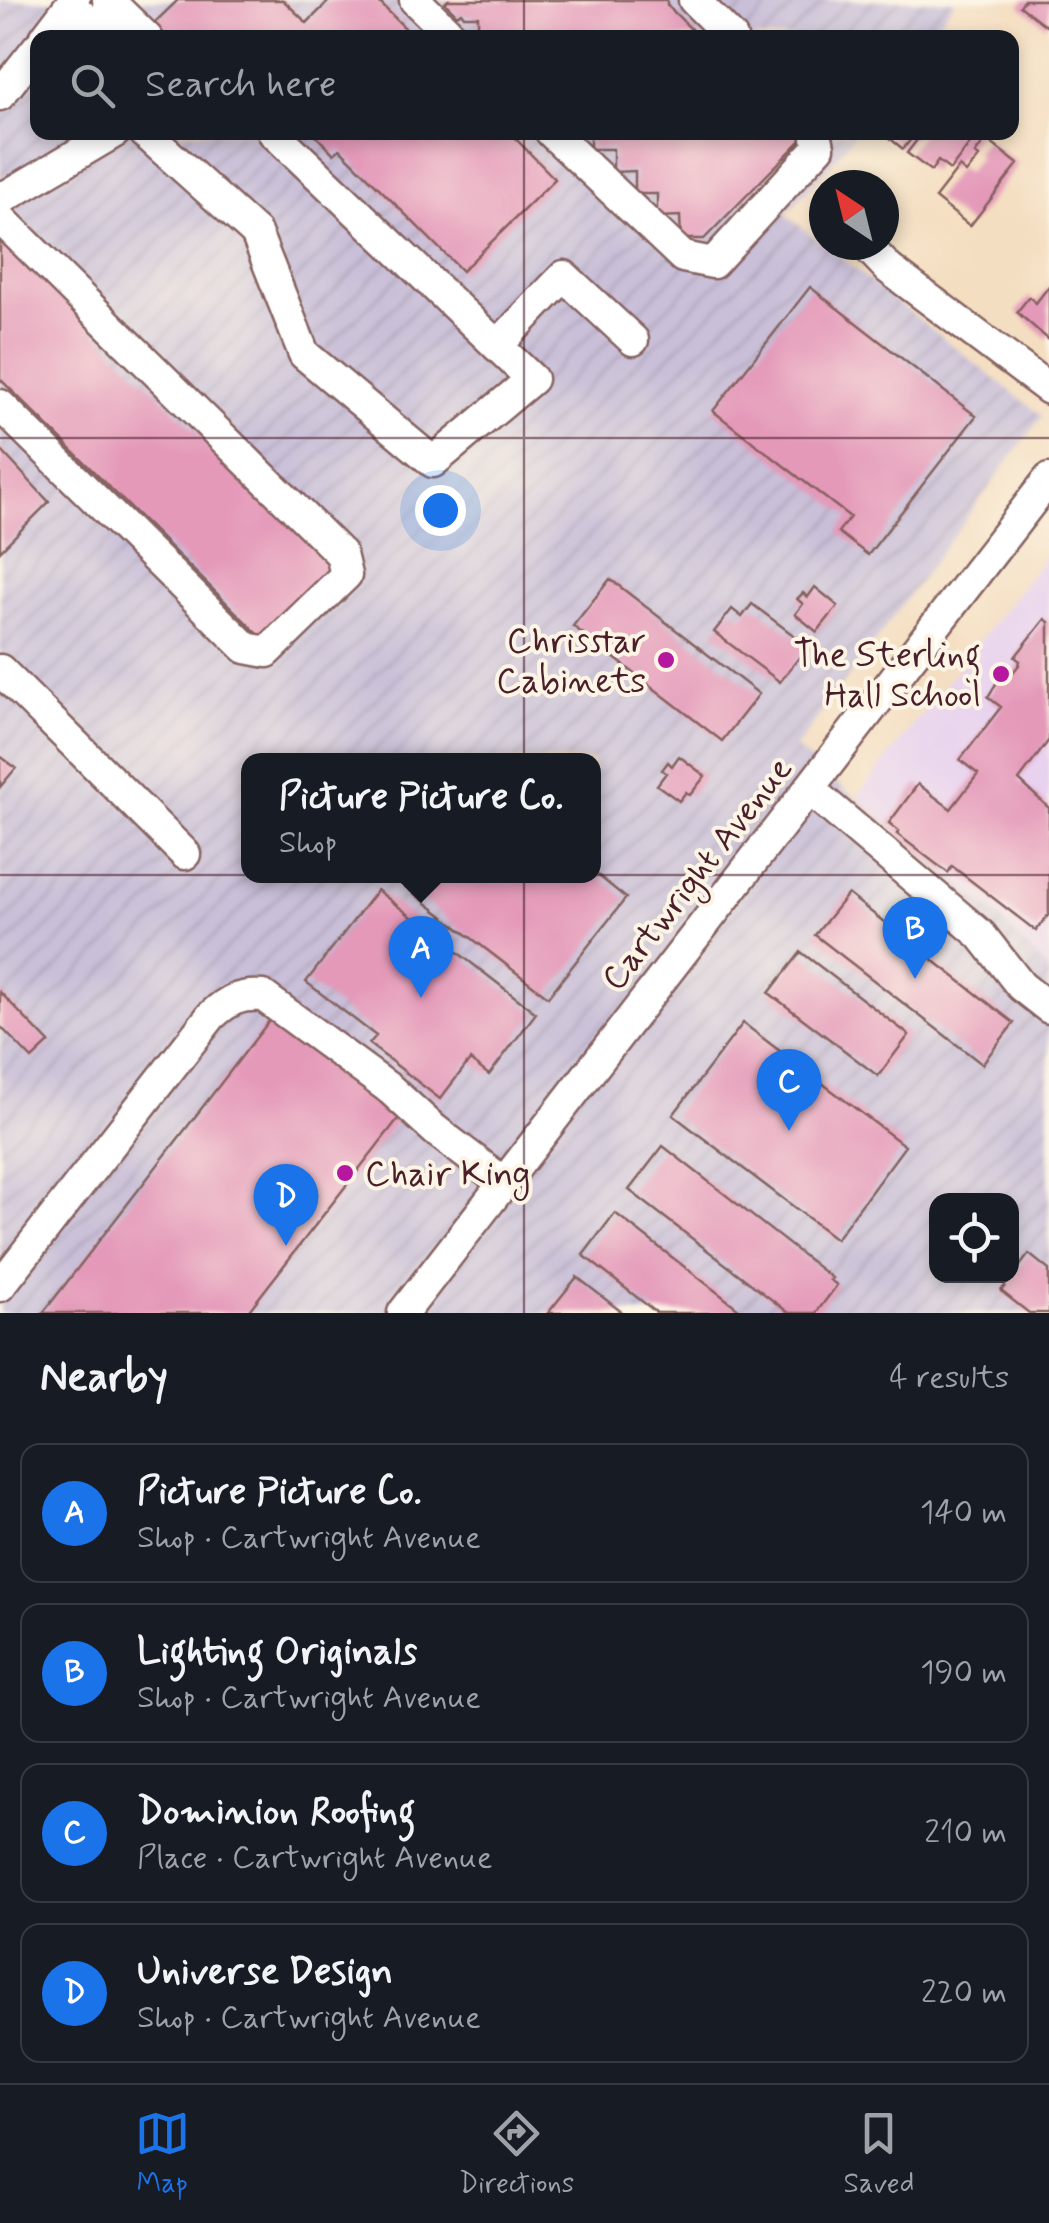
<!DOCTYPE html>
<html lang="en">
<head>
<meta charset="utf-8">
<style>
	body { margin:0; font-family:Mynerve,sans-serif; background:#242831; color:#f1f3f6 }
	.controls { position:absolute; right:30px; bottom:30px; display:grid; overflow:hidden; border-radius:20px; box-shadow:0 5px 15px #0003 }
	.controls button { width:90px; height:90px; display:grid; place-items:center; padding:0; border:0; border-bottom:2px solid #363941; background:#171b24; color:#f1f3f6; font:50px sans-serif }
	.compass { position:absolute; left:809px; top:170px; width:90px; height:90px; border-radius:50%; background:#171b24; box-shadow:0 5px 15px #0003; rotate:325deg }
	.you { position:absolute; left:440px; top:510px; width:35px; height:35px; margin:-25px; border:8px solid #fff; border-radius:50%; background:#1a73e8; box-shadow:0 0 0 15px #1a73e833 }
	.badge { display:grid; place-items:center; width:65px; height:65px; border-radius:50%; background:#1a73e8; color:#fff; font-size:32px; font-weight:700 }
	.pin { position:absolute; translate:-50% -82px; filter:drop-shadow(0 2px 5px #0008) }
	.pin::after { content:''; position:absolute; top:52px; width:35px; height:30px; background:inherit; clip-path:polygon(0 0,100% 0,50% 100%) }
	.popup { position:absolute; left:241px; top:753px; width:360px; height:130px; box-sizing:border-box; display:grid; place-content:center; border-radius:20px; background:#171b24; filter:drop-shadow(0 2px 8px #0005); font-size:32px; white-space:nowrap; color:#9ea1a6 }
	.popup b { font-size:38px; color:#f1f3f6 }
	.popup::after { content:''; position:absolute; left:50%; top:100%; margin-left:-20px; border:20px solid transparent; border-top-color:#171b24 }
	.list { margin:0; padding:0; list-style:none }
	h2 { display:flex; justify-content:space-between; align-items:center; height:130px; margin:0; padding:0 40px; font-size:42px }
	h2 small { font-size:32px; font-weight:400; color:#9ea1a6 }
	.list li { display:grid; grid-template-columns:65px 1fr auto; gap:30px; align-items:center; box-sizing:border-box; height:140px; margin:0 20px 20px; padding:0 20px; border:2px solid #363941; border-radius:20px }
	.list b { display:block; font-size:38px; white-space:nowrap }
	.list p { margin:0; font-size:32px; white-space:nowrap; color:#9ea1a6 }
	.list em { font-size:32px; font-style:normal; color:#9ea1a6 }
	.icon { flex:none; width:55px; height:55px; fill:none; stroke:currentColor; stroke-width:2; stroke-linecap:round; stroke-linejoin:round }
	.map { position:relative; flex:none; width:1049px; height:1313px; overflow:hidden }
	.search { position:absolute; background:#171b24; box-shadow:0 5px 15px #0003; left:30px; right:30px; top:30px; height:110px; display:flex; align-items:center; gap:25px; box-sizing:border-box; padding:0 35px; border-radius:20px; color:#9ea1a6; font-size:38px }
	.sheet { height:770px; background:#171b24 }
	nav { display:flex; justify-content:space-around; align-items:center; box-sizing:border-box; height:140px; border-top:2px solid #363941; background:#171b24; font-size:28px; color:#9ea1a6 }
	nav a { display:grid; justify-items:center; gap:5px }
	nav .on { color:#1a73e8 }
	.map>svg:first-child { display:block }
	.built { fill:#e8d2ef }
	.industrial { fill:url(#industrial-furrows); fill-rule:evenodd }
	.building { fill:#e499b9 }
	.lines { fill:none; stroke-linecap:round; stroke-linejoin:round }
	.minor-casing { stroke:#866260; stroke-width:35 }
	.minor { stroke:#fff; stroke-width:30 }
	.grid { fill:none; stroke:#4a1f2b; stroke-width:2.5; stroke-opacity:0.55 }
	.poi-dot { fill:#b5179e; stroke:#fcf5e5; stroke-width:4 }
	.labels { text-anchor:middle; stroke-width:8; stroke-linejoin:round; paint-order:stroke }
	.poi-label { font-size:35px; fill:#4a1f2b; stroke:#fcf5e5; text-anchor:end }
	.street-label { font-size:35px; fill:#4a1f2b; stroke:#fcf5e5 }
</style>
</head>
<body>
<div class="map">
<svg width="1049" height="1313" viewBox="0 0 1049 1313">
	<defs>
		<pattern id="industrial-furrows" width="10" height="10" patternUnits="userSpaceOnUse" patternTransform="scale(2.5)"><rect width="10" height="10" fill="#c9bfd8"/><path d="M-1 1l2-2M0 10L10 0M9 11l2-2" fill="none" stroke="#aea4ba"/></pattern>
	</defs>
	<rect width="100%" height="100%" fill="#fcf5e5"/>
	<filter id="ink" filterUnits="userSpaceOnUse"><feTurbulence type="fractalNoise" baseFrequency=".01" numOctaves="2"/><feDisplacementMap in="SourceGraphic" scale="20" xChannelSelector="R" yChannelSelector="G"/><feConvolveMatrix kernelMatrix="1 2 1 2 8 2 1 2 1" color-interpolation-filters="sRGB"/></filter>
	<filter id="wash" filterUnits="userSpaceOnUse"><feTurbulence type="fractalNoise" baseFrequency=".0048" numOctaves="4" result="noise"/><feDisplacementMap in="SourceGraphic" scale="40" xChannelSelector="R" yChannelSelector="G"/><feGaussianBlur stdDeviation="2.25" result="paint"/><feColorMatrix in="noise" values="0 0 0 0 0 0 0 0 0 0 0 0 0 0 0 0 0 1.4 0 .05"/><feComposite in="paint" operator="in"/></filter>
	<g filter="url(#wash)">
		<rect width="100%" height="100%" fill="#f4dec1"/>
		<path class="built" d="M 1049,552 L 1049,971 L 994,913 L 857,797 Z"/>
		<path class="industrial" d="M 0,0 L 956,0 L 927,38 L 38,38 L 38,132 L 855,133 L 827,169 L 785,214 L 1042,416 L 795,748 L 994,913 L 1049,971 L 1049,1313 L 0,1313 ZM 248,760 L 594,760 L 594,876 L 248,876 ZM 936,1200 L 1012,1200 L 1012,1276 L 936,1276 Z"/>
		<g id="blocks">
			<path class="building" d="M 178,0 L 283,0 L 307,23 L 330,0 L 377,0 L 415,38 L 168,38 L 154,23 Z
				M 448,0 L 667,0 L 667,5 L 700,38 L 478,38 L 478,16 L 464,16 L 461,12 L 457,15 L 445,3 Z
				M 1024,0 L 1049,0 L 1049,21 L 1046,26 L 1020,6 Z
				M 312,132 L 509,132 L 555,179 L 462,271 L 340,149 L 334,154 Z
				M 590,132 L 796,132 L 802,139 L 704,239 L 681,239 L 680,216 L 657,217 L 657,194 L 635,194 L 635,171 L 613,172 L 613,149 L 590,149 Z
				M 882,132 L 917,132 L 903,149 Z
				M 923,132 L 979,132 L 950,170 L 938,161 L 931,171 L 907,153 Z
				M 986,139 L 1018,164 L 970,226 L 935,198 L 959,167 L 966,173 L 979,157 L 975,154 Z
				M 0,238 L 333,566 L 262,638 L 0,379 Z
				M 1049,286 L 1049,340 L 1017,312 L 1029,297 L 1036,303 Z
				M 810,287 L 976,416 L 868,555 L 838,532 L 850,517 L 713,411 Z
				M 0,449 L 49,502 L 0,551 Z
				M 610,579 L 759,694 L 722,741 L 573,626 Z
				M 815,587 L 838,606 L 817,632 L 795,614 L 803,604 L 797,599 L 803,593 L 808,597 Z
				M 752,604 L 808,646 L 780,682 L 714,632 L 732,609 L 742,617 Z
				M 1045,619 L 1049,622 L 1049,740 L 1019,780 L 1049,808 L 1049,914 L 1036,931 L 952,866 L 948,873 L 897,834 L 899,831 L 889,823 L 918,784 L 951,809 L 978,774 L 960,760 L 1001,707 L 988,697 L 1003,672 L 1009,677 L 1019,665 L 1020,661 L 1015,657 Z
				M 0,756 L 16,768 L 0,787 Z
				M 679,756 L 705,776 L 690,795 L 686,792 L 679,801 L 657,785 L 666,773 L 662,770 L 668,762 L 672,766 Z
				M 594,872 L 626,898 L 548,997 L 391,876 L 594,876 Z
				M 377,890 L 536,1013 L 489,1075 L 470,1060 L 440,1099 L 369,1044 L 376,1036 L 306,982 Z
				M 848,894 L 1014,1023 L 982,1064 L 815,935 Z
				M 801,952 L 909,1035 L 878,1076 L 769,993 Z
				M 0,992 L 49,1043 L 32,1059 L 0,1026 Z
				M 273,1016 L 401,1115 L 247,1313 L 43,1313 Z
				M 743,1023 L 905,1146 L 836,1239 L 673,1115 Z
				M 663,1146 L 832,1278 L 830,1280 L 837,1285 L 816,1313 L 789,1313 L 629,1190 Z
				M 615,1213 L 744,1313 L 657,1313 L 583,1255 Z
				M 1029,1254 L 1049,1270 L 1049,1313 L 1029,1313 L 1001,1291 Z
				M 577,1277 L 623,1313 L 548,1313 Z"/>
		</g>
	</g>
	<g filter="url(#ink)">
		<use href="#blocks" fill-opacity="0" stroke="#866260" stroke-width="2.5"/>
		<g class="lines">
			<defs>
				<path id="minor" d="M 108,0 L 147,38
					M 415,0 L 454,38
					M 694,0 L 732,38
					M 70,5 L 108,38
					M 45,38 L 74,0
					M 0,95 L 38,47
					M 144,132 L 256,233 L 304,354 L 433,462 L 532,379 L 273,132
					M 551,132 L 683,257 L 713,263 L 819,147 L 816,132
					M 0,196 L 3,198 L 115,132
					M 0,218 L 341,554 L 346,575 L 267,652 L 246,648 L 0,405
					M 866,245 L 889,269 L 1049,389
					M 497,346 L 564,276 L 633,340
					M 0,670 L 185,854
					M 809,789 L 981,935 L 1021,986 L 1049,1008
					M 0,1286 L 211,1016 C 228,1000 240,994 263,996 L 390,1089 L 435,1130 L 503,1182
					M 403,1313 L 1049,479"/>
			</defs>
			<use href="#minor" class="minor-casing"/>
			<use href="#minor" class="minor"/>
		</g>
	</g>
	<path class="grid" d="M 524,0 L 524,38M 524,132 L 524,1313M 0,438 L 1049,438M 0,875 L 1049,875"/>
	<g class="poi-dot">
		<circle cx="666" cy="660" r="10"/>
		<circle cx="1001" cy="674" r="10"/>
		<circle cx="345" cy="1173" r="10"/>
	</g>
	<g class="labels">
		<g class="poi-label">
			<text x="646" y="652">Chrisstar<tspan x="646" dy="40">Cabinets</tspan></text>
			<text x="981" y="666">The Sterling<tspan x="981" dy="40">Hall School</tspan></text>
			<text x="365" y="1185" text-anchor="start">Chair King</text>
		</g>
		<g class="street-label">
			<text transform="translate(696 873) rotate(-52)" y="12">Cartwright Avenue</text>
		</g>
	</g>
</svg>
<div class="controls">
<button><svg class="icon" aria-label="locate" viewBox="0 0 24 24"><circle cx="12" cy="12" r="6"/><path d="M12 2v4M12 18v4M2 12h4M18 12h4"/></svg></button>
</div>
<svg class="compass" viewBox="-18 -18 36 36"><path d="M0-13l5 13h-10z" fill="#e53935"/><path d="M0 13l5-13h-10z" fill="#9ea1a6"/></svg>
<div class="you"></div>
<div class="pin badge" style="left:421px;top:998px">A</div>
<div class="popup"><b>Picture Picture Co.</b>Shop</div>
<div class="pin badge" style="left:915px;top:979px">B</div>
<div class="pin badge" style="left:789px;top:1131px">C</div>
<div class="pin badge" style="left:286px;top:1246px">D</div>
<div class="search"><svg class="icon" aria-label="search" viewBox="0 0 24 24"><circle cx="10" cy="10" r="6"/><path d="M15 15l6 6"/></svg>Search here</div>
</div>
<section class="sheet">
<h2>Nearby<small>4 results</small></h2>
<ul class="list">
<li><span class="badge">A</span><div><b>Picture Picture Co.</b><p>Shop · Cartwright Avenue</p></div><em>140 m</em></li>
<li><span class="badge">B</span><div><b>Lighting Originals</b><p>Shop · Cartwright Avenue</p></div><em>190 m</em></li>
<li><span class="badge">C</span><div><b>Dominion Roofing</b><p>Place · Cartwright Avenue</p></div><em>210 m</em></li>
<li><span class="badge">D</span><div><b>Universe Design</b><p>Shop · Cartwright Avenue</p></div><em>220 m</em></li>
</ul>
</section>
<nav>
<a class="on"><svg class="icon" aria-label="map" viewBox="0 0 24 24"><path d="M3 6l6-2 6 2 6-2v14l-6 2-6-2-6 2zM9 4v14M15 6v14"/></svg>Map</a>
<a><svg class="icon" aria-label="directions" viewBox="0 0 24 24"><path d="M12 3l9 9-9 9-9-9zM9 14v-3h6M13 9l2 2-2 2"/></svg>Directions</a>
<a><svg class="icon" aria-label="saved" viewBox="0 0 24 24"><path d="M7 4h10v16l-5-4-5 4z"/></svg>Saved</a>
</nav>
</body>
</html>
